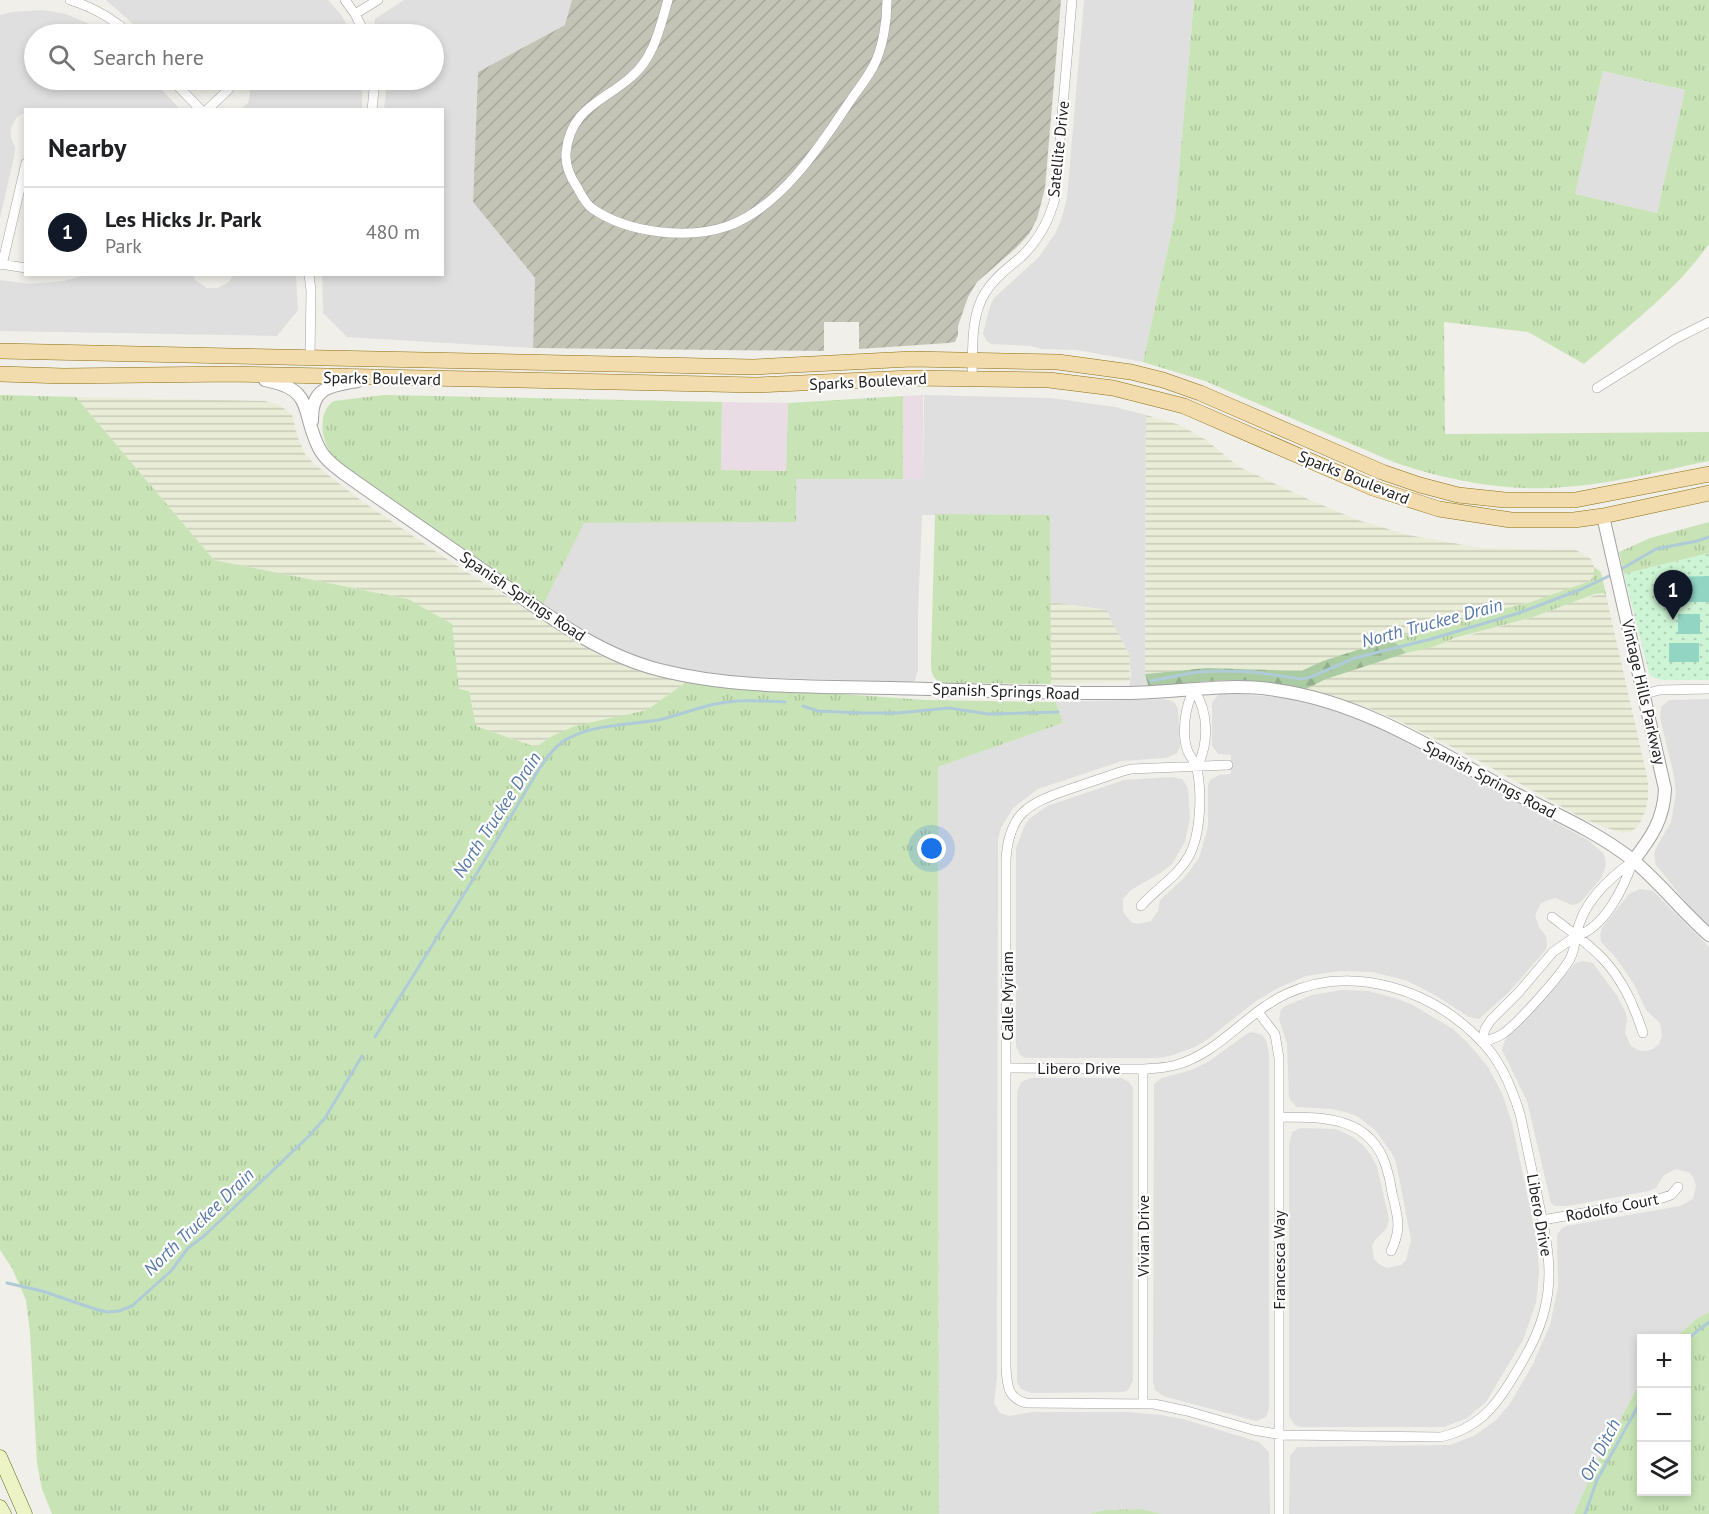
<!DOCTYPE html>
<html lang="en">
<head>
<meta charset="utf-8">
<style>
	body { margin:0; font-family:"PT Sans",sans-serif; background:#f2f2f2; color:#202124 }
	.controls { position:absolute; right:18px; bottom:18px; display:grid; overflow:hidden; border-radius:0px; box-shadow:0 3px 9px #0003 }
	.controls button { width:54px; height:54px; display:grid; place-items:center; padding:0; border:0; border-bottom:2px solid #e0e0e0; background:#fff; color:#202124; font:30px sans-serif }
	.you { position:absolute; left:932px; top:849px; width:21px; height:21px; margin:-15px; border:4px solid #fff; border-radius:50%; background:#1a73e8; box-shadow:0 0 0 9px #1a73e833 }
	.badge { display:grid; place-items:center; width:39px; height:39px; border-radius:50%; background:#111827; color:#fff; font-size:20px; font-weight:700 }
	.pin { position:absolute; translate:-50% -50px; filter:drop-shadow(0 2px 3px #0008) }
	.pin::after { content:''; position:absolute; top:32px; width:21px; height:18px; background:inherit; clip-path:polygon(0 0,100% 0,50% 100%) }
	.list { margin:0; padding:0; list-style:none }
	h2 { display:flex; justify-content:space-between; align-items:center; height:78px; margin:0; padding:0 24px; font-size:26px }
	h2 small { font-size:20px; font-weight:400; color:#757577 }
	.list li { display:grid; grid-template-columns:39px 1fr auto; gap:18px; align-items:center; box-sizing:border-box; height:90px; padding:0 24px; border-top:2px solid #e0e0e0 }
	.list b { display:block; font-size:22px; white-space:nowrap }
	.list p { margin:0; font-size:20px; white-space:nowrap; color:#757577 }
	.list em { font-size:20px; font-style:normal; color:#757577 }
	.icon { flex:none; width:33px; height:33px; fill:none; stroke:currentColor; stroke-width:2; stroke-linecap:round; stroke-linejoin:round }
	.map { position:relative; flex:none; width:1709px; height:1514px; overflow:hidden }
	.search { position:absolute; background:#fff; box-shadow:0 3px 9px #0003; left:24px; top:24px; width:420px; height:66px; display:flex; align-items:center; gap:15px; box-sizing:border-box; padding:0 21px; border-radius:33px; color:#757577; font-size:22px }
	.panel { position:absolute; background:#fff; box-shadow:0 3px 9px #0003; left:24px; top:108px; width:420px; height:168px; border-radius:0px }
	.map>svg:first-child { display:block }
	.residential { fill:#dfdfdf }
	.industrial { fill:#e9dce5 }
	.construction { fill:url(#construction-furrows) }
	.farmland { fill:url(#farmland-rules) }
	.grass { fill:url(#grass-tufts); fill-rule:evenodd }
	.forest { fill:url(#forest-firs) }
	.park { fill:url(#park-dots) }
	.pitch { fill:#91d5c2 }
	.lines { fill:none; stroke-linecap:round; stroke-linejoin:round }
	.stream { stroke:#afcbd8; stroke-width:3 }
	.minor-casing { stroke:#a2a2a2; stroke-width:10 }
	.tertiary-casing { stroke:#a2a2a2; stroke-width:14 }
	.secondary-casing { stroke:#5b6e13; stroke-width:15 }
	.primary-casing { stroke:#8c7012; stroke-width:16 }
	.minor { stroke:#fff; stroke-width:9 }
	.tertiary { stroke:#fff; stroke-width:12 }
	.secondary { stroke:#ecf3c5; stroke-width:14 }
	.primary { stroke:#f2dbad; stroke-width:15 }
	.labels { text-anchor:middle; stroke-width:4.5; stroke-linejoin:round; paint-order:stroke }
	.street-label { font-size:16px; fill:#212121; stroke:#fff }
	.water-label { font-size:18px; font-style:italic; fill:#5878a7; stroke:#fff }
</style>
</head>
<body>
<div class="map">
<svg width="1709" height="1514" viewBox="0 0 1709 1514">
	<defs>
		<pattern id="construction-furrows" width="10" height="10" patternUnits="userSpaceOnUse" patternTransform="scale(1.5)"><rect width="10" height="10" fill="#c3c4b6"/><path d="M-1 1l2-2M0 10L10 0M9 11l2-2" fill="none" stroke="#a7a89c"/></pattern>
		<pattern id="farmland-rules" width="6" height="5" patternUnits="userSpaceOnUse" patternTransform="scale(1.5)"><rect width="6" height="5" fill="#e9edd7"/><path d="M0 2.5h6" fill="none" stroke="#c8cbb8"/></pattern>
		<pattern id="grass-tufts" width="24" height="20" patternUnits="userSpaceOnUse" patternTransform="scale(1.5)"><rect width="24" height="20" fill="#c8e4b6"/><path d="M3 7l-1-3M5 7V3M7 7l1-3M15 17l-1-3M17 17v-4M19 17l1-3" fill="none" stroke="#acc39c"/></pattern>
		<pattern id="forest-firs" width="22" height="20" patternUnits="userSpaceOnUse" patternTransform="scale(1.5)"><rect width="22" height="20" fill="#abcba3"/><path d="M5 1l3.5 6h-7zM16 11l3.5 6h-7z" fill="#93ae8c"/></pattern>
		<pattern id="park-dots" width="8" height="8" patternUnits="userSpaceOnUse" patternTransform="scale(1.5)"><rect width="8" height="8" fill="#cdf4d4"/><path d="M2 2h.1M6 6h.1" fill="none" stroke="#b0d1b6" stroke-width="1.8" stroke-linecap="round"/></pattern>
	</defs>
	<rect width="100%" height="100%" fill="#f1efe9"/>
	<path class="residential" d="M 106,0 L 328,0 L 342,16 L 352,34 L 144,34 Z
		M 404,0 L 572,0 L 566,25 L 478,72 L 473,202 L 535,278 L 533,348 L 347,337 L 323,313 L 322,275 L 442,274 L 442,110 L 384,109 L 386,91 L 385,80 L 434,80 L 434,34 L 377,34 L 374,26 L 375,19 Z
		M 1084,0 L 1194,0 L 1175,216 L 1143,362 L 1077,350 L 1041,349 L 1031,346 L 991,344 L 986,340 L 983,333 L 990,306 L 994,298 L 1039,257 L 1056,232 L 1062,217 L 1067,198 Z
		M 43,10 L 66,14 L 87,23 L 108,34 L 34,34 L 34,80 L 152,80 L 180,109 L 26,110 L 25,112 L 17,117 L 11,128 L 11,137 L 15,147 L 15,153 L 0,218 L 0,15 L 12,12 Z
		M 1603,71 L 1685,90 L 1657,213 L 1575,194 Z
		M 248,80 L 362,80 L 362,109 L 241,109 L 248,103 L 250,94 Z
		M 194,275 L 195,280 L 207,288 L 217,288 L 229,282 L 233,275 L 296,275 L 298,310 L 277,336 L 0,331 L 0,280 L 29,284 L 64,281 L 85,275 Z
		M 924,395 L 1051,398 L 1115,407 L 1146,415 L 1145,653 L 1145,674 L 1149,688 L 1129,688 L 1131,675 L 1129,654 L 1112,623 L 1107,610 L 1050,602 L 1050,515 L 922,515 L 918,613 L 918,671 L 915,680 L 912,682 L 741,677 L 678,668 L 643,658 L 614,648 L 543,605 L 583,523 L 795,522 L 796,479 L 923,479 Z
		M 1225,693 L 1288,698 L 1331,708 L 1368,722 L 1588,840 L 1604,854 L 1606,864 L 1602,877 L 1582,901 L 1577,904 L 1572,905 L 1555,898 L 1541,903 L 1535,915 L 1539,927 L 1546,936 L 1547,946 L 1545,951 L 1508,993 L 1479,1019 L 1469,1017 L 1435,995 L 1405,980 L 1372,972 L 1340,971 L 1306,976 L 1280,987 L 1256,1001 L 1208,1039 L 1195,1047 L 1170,1056 L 1157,1058 L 1025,1058 L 1020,1055 L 1016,1046 L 1016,848 L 1024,827 L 1029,819 L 1047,806 L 1124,780 L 1172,777 L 1182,779 L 1188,788 L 1190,818 L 1185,842 L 1172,864 L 1162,872 L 1131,890 L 1123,899 L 1123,912 L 1131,922 L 1138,924 L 1151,921 L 1158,911 L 1160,900 L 1184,878 L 1199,858 L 1208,827 L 1208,785 L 1210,780 L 1219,775 L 1231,774 L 1231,755 L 1218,754 L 1212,746 L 1212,702 L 1219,694 Z
		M 1165,699 L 1174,702 L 1178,708 L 1180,747 L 1177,753 L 1166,758 L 1122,761 L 1038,789 L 1013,808 L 1001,828 L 998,840 L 997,1377 L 994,1403 L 1000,1413 L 1009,1416 L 1032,1412 L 1126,1412 L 1161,1415 L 1183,1419 L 1259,1442 L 1269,1452 L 1270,1514 L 1162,1514 L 1141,1509 L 1105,1510 L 1088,1514 L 939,1514 L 938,767 L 1063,723 L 1056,702 Z
		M 1709,699 L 1709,926 L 1690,907 L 1656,865 L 1654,854 L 1656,848 L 1671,822 L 1676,793 L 1674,776 L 1660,718 L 1661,707 L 1669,700 Z
		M 1640,889 L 1653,891 L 1709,947 L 1709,1312 L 1696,1319 L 1675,1338 L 1642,1338 L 1641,1381 L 1596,1464 L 1574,1514 L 1289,1514 L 1290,1456 L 1297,1447 L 1450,1445 L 1474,1436 L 1496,1420 L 1509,1405 L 1533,1364 L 1550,1325 L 1558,1287 L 1557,1235 L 1562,1228 L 1566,1226 L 1680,1206 L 1693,1199 L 1696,1186 L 1694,1179 L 1690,1173 L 1676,1169 L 1664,1175 L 1656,1188 L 1649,1191 L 1568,1206 L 1555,1206 L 1551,1203 L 1527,1101 L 1502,1050 L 1505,1040 L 1576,963 L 1582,961 L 1593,963 L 1617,996 L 1626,1013 L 1627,1019 L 1625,1033 L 1631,1046 L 1638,1050 L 1646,1051 L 1653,1049 L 1659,1044 L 1662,1036 L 1660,1023 L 1646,1010 L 1634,984 L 1616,958 L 1601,942 L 1600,935 L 1602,928 L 1629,894 Z
		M 1341,990 L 1368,991 L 1395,998 L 1413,1005 L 1453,1029 L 1467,1042 L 1488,1067 L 1502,1093 L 1512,1123 L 1537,1241 L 1539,1272 L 1536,1303 L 1523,1340 L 1486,1402 L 1467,1418 L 1444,1427 L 1301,1427 L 1295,1425 L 1289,1417 L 1289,1144 L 1292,1132 L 1301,1128 L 1336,1129 L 1353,1137 L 1363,1145 L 1371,1155 L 1377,1167 L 1389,1219 L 1387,1228 L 1375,1240 L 1372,1246 L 1374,1259 L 1379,1264 L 1387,1268 L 1401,1265 L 1406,1260 L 1411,1240 L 1396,1162 L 1391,1152 L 1375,1130 L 1357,1116 L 1345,1112 L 1332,1109 L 1296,1107 L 1289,1098 L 1287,1044 L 1279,1019 L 1281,1010 L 1285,1006 L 1312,995 Z
		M 1253,1032 L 1262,1035 L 1266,1040 L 1269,1054 L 1269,1408 L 1266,1417 L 1256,1421 L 1163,1396 L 1155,1390 L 1153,1381 L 1154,1084 L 1162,1078 L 1191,1070 L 1208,1062 L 1248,1033 Z
		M 1031,1078 L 1122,1078 L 1130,1083 L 1133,1088 L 1133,1381 L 1128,1390 L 1123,1392 L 1031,1393 L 1021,1389 L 1017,1382 L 1017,1092 L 1021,1082 Z"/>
	<path class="industrial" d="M 923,395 L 923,479 L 903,479 L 903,396 Z
		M 722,402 L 788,403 L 786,471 L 721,470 Z"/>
	<path class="construction" d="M 572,0 L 1061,0 L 1045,188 L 1037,219 L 1029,234 L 1016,248 L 977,282 L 968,297 L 958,326 L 958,335 L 955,342 L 948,343 L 859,349 L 859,322 L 824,322 L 824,351 L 533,348 L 535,278 L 473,202 L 478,72 L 565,25 Z"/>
	<path class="farmland" d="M 76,397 L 265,401 L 280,405 L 292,415 L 298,438 L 305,454 L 313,463 L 359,499 L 451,562 L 599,655 L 638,671 L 686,682 L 647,710 L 552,736 L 536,747 L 476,726 L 469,691 L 459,689 L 408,599 L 214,560 Z
		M 1146,415 L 1180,425 L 1206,440 L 1239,467 L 1310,500 L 1358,520 L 1408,535 L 1481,548 L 1576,550 L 1591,559 L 1594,567 L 1594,575 L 1590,581 L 1546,598 L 1385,641 L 1323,661 L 1309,669 L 1301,671 L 1207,668 L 1145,674 Z
		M 1603,593 L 1606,595 L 1648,781 L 1648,799 L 1645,812 L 1639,825 L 1632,831 L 1624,833 L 1610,829 L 1584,819 L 1472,757 L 1397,720 L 1369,708 L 1306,689 L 1325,679 L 1363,665 L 1530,618 L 1557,607 Z
		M 1050,602 L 1107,610 L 1112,623 L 1129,654 L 1130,681 L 1051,684 Z"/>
	<path class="grass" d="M 1194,0 L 1709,0 L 1709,244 C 1676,291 1627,327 1584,364 L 1528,332 L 1444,322 L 1445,434 L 1709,432 L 1709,461 C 1661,471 1613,484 1564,487 C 1507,492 1450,481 1396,463 L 1205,381 L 1143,362 L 1175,216 ZM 1603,71 L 1685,90 L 1657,213 L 1575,194 Z
		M 0,395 L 76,397 L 214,560 L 408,599 L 452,624 L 459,689 L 469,691 L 476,726 L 536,747 L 552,736 L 575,726 L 647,710 L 686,682 L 786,693 L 828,693 L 926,700 L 1056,702 L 1063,723 L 938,767 L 939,1514 L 52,1514 L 42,1489 L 37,1463 L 30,1333 L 26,1300 L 12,1268 L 0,1250 Z
		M 384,395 L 722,402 L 721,470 L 786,471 L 788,403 L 903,396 L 903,479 L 796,479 L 796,522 L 584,523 L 543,605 C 497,573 450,541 403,510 C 383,496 341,470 329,450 C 320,435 319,410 334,401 Z
		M 935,514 L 1050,515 L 1051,684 L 946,683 C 930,681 931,670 931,657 Z
		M 1709,522 L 1709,553 L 1624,574 L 1619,552 L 1650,538 Z
		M 1594,567 L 1601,572 L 1606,595 L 1603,593 L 1595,594 L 1530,618 L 1455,638 L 1433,647 L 1406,653 L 1396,643 L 1385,641 L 1472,616 L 1528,603 L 1590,581 L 1594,575 Z
		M 1709,1312 L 1709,1514 L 1574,1514 L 1596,1464 L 1641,1381 L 1642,1492 L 1686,1492 L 1686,1338 L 1675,1338 L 1696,1319 Z
		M 1141,1509 L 1162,1514 L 1088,1514 L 1105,1510 Z"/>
	<path class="forest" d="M 1385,641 L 1396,643 L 1406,653 L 1326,679 L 1306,689 L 1266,682 L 1237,680 L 1207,681 L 1149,688 L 1145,674 L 1207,668 L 1301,671 L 1323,661 Z"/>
	<path class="park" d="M 1709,553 L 1709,680 L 1663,680 L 1652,677 L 1649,673 L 1624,574 Z"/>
	<path class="pitch" d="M 1709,576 L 1709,602 L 1673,602 L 1673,577 Z
		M 1678,614 L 1700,614 L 1700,634 L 1678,634 Z
		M 1669,643 L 1699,643 L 1699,662 L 1669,662 Z"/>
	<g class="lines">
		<path class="stream" d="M 1618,571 L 1656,549 L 1697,541 L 1709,537
			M 1151,681 L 1197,672 L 1225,671 L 1253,672 L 1301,679 L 1311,677 L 1355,658 L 1431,639 L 1519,613 L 1582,589 L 1613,574
			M 803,706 L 818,711 L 861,713 L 898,713 L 949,708 L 988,714 L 1058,712
			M 375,1037 L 474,878 L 539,769 C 548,756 557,743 571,737 C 598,724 629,725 658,720 C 677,716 696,708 715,704 C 738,699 762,701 785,702
			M 7,1283 L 42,1291 L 95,1309 L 107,1312 L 119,1311 L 132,1306 L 171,1271 L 188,1248 L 204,1236 L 310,1135 L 325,1118 L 362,1056
			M 1686,1340 L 1709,1322
			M 1585,1514 L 1597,1480 L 1642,1399"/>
		<defs>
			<path id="minor" d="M 70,0 C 92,7 112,17 129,34
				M 345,0 L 355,14 L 365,34
				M 668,0 C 660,27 654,58 631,77 C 603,102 570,108 566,153 C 565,165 571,178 577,187 C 581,194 586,205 593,209 C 628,233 688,240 728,226 C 780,207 819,148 848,104 C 856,92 866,80 873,67 C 883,48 887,21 887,0
				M 355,14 L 378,0
				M 172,80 L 201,110
				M 207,110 L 229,89
				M 372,110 L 375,80
				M 0,264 L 26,268
				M 2,265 L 26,163
				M 309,274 L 311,291 L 310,357
				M 972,379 C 973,351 970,317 985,293 C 994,278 1008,268 1021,257 C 1039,240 1049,221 1055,198 L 1072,0
				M 1597,388 L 1675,339 L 1709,322
				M 1644,694 L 1660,690 L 1709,689
				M 1633,861 C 1624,887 1605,928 1576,936 C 1575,944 1574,951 1570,959 C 1560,976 1520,1021 1504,1033 C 1497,1038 1490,1040 1482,1042 L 1485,1029 L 1491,1020 L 1519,992 L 1553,952 L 1576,936 C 1582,903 1607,880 1633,861
				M 1141,906 C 1157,888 1178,876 1189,856 C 1201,834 1202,793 1197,769 C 1196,763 1191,758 1188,752 C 1181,734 1185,706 1194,690 C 1209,713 1209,743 1197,767
				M 1552,917 C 1569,930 1588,943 1603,959 C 1623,980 1634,1006 1643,1033
				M 1258,1012 L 1275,1034 L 1279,1058 L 1279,1514
				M 1007,1068 C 1044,1068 1080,1069 1117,1069 C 1136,1069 1157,1070 1176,1065 C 1219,1053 1246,1013 1286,994 C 1353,963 1433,990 1482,1042 C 1501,1061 1512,1088 1520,1114 C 1526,1142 1532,1171 1538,1199 C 1546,1236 1554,1271 1545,1308 C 1539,1334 1526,1356 1512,1379 C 1494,1409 1476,1429 1441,1437 L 1283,1435 L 1253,1430 L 1187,1411 L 1154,1404 L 1026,1403 C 1007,1398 1007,1384 1006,1367 L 1006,859 C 1009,814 1027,804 1067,790 C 1085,784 1102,778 1120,772 L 1131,769 L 1228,765
				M 1143,1069 L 1143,1403
				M 1279,1117 C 1323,1117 1370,1116 1386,1166 C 1389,1175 1391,1185 1392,1193 C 1398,1217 1402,1229 1391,1251
				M 1542,1220 L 1653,1201 L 1671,1195 L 1678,1187"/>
			<path id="tertiary" d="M 265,380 C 316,390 300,411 319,448 C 324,458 333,465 342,472 C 391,507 441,541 490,575 C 543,612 596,654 660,670 C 735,689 816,686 892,688 C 970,690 1048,694 1126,693 C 1176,693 1226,682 1276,690 C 1364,702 1440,753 1516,794 C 1556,814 1599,833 1634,861 C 1661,884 1683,912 1709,935
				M 312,421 C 311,387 330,386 357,381
				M 1603,516 L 1665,789 C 1664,819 1651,838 1633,861"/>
			<path id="secondary" d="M 0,1457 L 25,1514
				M 0,1507 L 4,1514"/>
			<path id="primary" d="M 0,351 L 753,367 L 912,359 L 1058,362 L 1131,372 L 1163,380 L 1200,393 L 1382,472 L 1420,485 L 1458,495 L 1505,500 L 1575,500 L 1709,474
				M 0,374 L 64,376 L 230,374 L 756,385 L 911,378 L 1049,380 L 1113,388 L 1184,406 L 1373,488 L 1439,509 L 1511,520 L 1574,520 L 1603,516 L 1709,493"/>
		</defs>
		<use href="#minor" class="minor-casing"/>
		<use href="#tertiary" class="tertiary-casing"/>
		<use href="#secondary" class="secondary-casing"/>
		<use href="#primary" class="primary-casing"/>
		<use href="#minor" class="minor"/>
		<use href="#tertiary" class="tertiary"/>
		<use href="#secondary" class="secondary"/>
		<use href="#primary" class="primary"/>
	</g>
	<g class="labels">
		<g class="street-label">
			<text transform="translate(1058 149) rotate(-84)" y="6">Satellite Drive</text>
			<text transform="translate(382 378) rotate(1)" y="6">Sparks Boulevard</text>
			<text transform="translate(868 381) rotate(-3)" y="6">Sparks Boulevard</text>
			<text transform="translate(1354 477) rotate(22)" y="6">Sparks Boulevard</text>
			<text transform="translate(523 596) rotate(34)" y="6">Spanish Springs Road</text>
			<text transform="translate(1006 691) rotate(2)" y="6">Spanish Springs Road</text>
			<text transform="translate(1644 692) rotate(77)" y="6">Vintage Hills Parkway</text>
			<text transform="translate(1490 779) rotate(28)" y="6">Spanish Springs Road</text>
			<text transform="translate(1007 996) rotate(-90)" y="6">Calle Myriam</text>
			<text x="1079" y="1074">Libero Drive</text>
			<text transform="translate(1612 1207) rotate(-11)" y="6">Rodolfo Court</text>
			<text transform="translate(1540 1215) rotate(80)" y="6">Libero Drive</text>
			<text transform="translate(1143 1236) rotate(-90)" y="6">Vivian Drive</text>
			<text transform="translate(1279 1260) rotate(-90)" y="6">Francesca Way</text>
		</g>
		<g class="water-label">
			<text transform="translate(1432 623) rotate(-15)" y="6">North Truckee Drain</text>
			<text transform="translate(497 815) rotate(-57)" y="6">North Truckee Drain</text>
			<text transform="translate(199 1222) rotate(-44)" y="6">North Truckee Drain</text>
			<text transform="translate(1600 1450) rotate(-63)" y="6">Orr Ditch</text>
		</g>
	</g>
</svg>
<div class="controls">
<button>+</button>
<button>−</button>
<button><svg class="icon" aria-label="layers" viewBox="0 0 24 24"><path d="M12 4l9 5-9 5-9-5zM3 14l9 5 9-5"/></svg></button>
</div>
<div class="you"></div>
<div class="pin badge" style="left:1673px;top:620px">1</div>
<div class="search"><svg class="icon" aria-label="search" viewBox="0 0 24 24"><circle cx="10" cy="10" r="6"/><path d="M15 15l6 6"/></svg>Search here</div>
<section class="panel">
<h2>Nearby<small></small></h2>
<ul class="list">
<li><span class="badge">1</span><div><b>Les Hicks Jr. Park</b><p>Park</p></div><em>480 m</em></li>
</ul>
</section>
</div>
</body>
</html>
